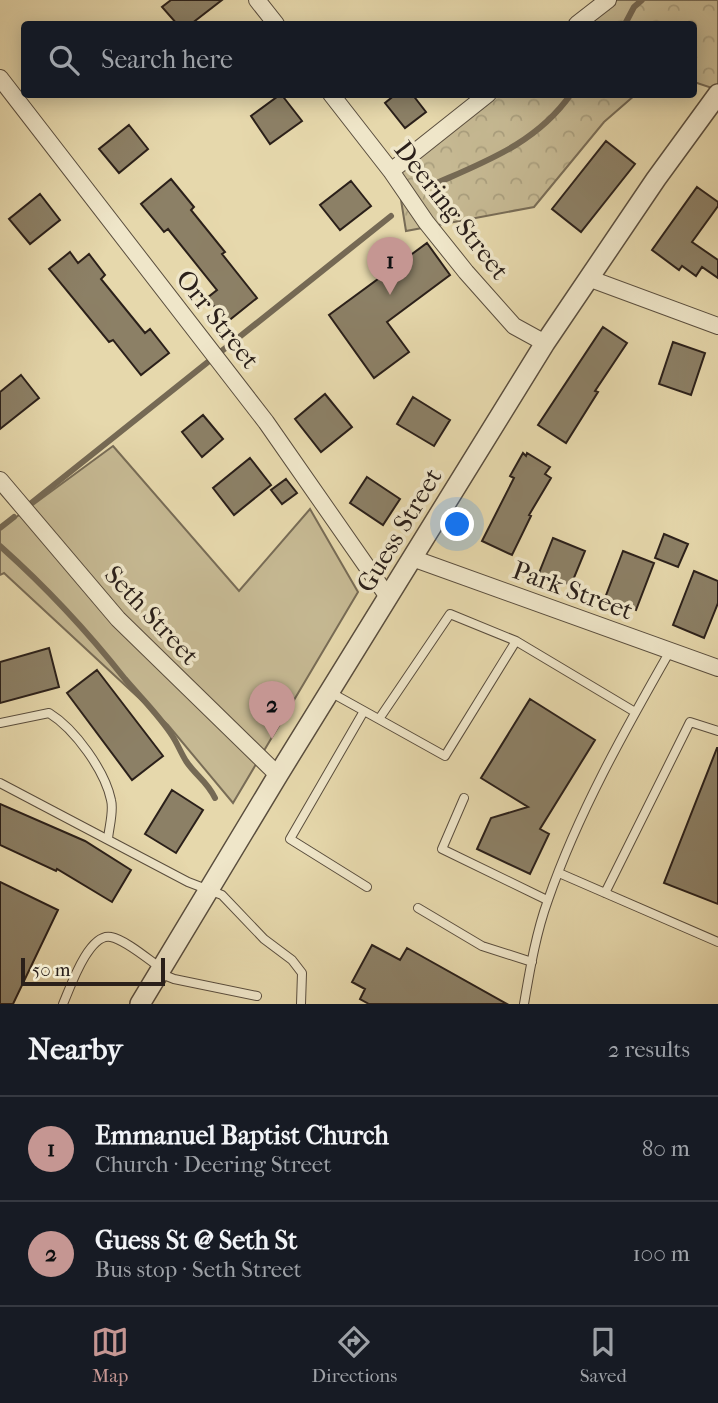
<!DOCTYPE html>
<html lang="en">
<head>
<meta charset="utf-8">
<style>
	body { margin:0; font-family:"IM FELL French Canon",serif; background:#20242c; color:#f1f3f6 }
	.scale { position:absolute; left:21px; bottom:18px; width:144px; box-sizing:border-box; padding-left:7px; border:4px solid #2b201a; border-top:0; font-size:19px; line-height:24px; white-space:nowrap; color:#2b201a; -webkit-text-stroke:5px #efe6c9; paint-order:stroke }
	.you { position:absolute; left:458px; top:525px; width:24px; height:24px; margin:-18px; border:5px solid #fff; border-radius:50%; background:#1a73e8; box-shadow:0 0 0 10px #1a73e833 }
	.badge { display:grid; place-items:center; width:46px; height:46px; border-radius:50%; background:#c59692; color:#111; font-size:23px; font-weight:700 }
	.pin { position:absolute; translate:-50% -58px; filter:drop-shadow(0 2px 4px #0008) }
	.pin::after { content:''; position:absolute; top:37px; width:24px; height:21px; background:inherit; clip-path:polygon(0 0,100% 0,50% 100%) }
	.list { margin:0; padding:0; list-style:none }
	h2 { display:flex; justify-content:space-between; align-items:center; height:91px; margin:0; padding:0 28px; font-size:30px }
	h2 small { font-size:23px; font-weight:400; color:#9ea1a6 }
	.list li { display:grid; grid-template-columns:46px 1fr auto; gap:21px; align-items:center; box-sizing:border-box; height:105px; padding:0 28px; border-top:2px solid #363941 }
	.list b { display:block; font-size:26px; white-space:nowrap }
	.list p { margin:0; font-size:23px; white-space:nowrap; color:#9ea1a6 }
	.list em { font-size:23px; font-style:normal; color:#9ea1a6 }
	.icon { flex:none; width:38px; height:38px; fill:none; stroke:currentColor; stroke-width:2; stroke-linecap:round; stroke-linejoin:round }
	.map { position:relative; flex:none; width:718px; height:1004px; overflow:hidden }
	.search { position:absolute; background:#171b24; box-shadow:0 4px 18px #0003; left:21px; right:21px; top:21px; height:77px; display:flex; align-items:center; gap:18px; box-sizing:border-box; padding:0 24px; border-radius:7px; color:#9ea1a6; font-size:26px }
	.sheet { height:301px; background:#171b24 }
	nav { display:flex; justify-content:space-around; align-items:center; box-sizing:border-box; height:98px; border-top:2px solid #363941; background:#171b24; font-size:19px; color:#9ea1a6 }
	nav a { display:grid; justify-items:center; gap:4px }
	nav .on { color:#c59692 }
	.map>svg:first-child { display:block }
	.green { fill:#c6b993; stroke:#786c56; stroke-width:2 }
	.forest { fill:url(#forest-crowns); stroke:#786c56; stroke-width:2 }
	.lines { fill:none; stroke-linecap:round; stroke-linejoin:round }
	.stream { stroke:#756954; stroke-width:6 }
	.building { fill:#8c8066; stroke:#2b201a; stroke-width:2 }
	.service-casing { stroke:#5a4e3e; stroke-width:10 }
	.minor-casing { stroke:#5a4e3e; stroke-width:18 }
	.tertiary-casing { stroke:#5a4e3e; stroke-width:22 }
	.service { stroke:#efe6c9; stroke-width:8 }
	.minor { stroke:#efe6c9; stroke-width:16 }
	.tertiary { stroke:#efe6c9; stroke-width:19 }
	.labels { text-anchor:middle; stroke-width:7; stroke-linejoin:round; paint-order:stroke }
	.street-label { font-size:26px; fill:#2b201a; stroke:#efe6c9 }
</style>
</head>
<body>
<div class="map">
<svg width="718" height="1004" viewBox="0 0 718 1004">
	<defs>
		<pattern id="forest-crowns" width="20" height="18" patternUnits="userSpaceOnUse" patternTransform="scale(1.75)"><rect width="20" height="18" fill="#c6b993"/><path d="M2 6a3 3 0 1 1 6 0M12 15a3 3 0 1 1 6 0" fill="none" stroke="#aa9f7e"/></pattern>
	</defs>
	<rect width="100%" height="100%" fill="#e6d8ac"/>
	<filter id="stains"><feTurbulence type="fractalNoise" baseFrequency=".00286" numOctaves="4"/><feColorMatrix values="0 0 0 0 .2 0 0 0 0 .09 0 0 0 0 .02 0 0 0 .5 -.17"/></filter>
	<radialGradient id="worn" r=".72"><stop offset=".6" stop-color="#630" stop-opacity="0"/><stop offset="1" stop-color="#630" stop-opacity=".3"/></radialGradient>
	<path class="green" d="M 113,446 L 239,591 L 310,509 L 358,592 L 233,803 L 168,725 L 4,573 L 0,575 L 0,529 Z"/>
	<path class="forest" d="M 610,0 L 718,0 L 718,90 L 694,82 L 694,24 L 574,24 Z
		M 482,95 L 635,95 L 604,122 L 534,207 L 406,231 L 397,175 Z"/>
	<g class="lines">
		<path class="stream" d="M 625,24 L 634,7 L 642,0
			M 430,186 C 484,162 536,144 571,94
			M 30,504 L 391,216
			M 0,528 L 14,517
			M 0,546 C 46,587 87,631 125,679 C 141,698 160,716 173,737 C 178,745 181,753 186,761 C 196,776 207,781 215,798"/>
	</g>
	<path class="building" d="M 171,0 L 222,0 L 191,24 L 177,24 L 162,7 Z
		M 281,94 L 302,121 L 270,144 L 251,116 Z
		M 396,94 L 412,94 L 426,112 L 405,128 L 385,103 Z
		M 129,125 L 148,149 L 119,173 L 99,149 Z
		M 606,141 L 635,164 L 581,232 L 552,209 Z
		M 171,179 L 194,207 L 191,210 L 225,252 L 222,254 L 257,298 L 227,322 L 207,298 L 217,290 L 168,229 L 164,232 L 141,204 Z
		M 351,181 L 371,206 L 340,230 L 320,205 Z
		M 697,187 L 718,202 L 718,206 L 692,242 L 718,260 L 718,278 L 702,267 L 696,276 L 682,266 L 679,270 L 652,250 Z
		M 40,194 L 60,220 L 30,244 L 9,219 Z
		M 427,243 L 450,275 L 387,322 L 409,352 L 374,378 L 329,315 Z
		M 70,252 L 78,263 L 89,254 L 105,275 L 101,279 L 145,333 L 150,329 L 169,353 L 141,375 L 113,340 L 109,342 L 49,269 Z
		M 603,327 L 627,343 L 595,391 L 598,392 L 566,443 L 538,425 Z
		M 673,342 L 705,353 L 691,395 L 659,384 Z
		M 21,375 L 39,398 L 0,429 L 0,392 Z
		M 325,394 L 352,427 L 321,452 L 295,419 Z
		M 413,397 L 450,420 L 434,446 L 397,424 Z
		M 203,415 L 223,439 L 202,457 L 182,432 Z
		M 523,453 L 526,456 L 527,453 L 550,467 L 545,474 L 551,478 L 529,515 L 531,516 L 512,555 L 482,541 L 514,478 L 510,476 Z
		M 250,458 L 271,485 L 234,515 L 213,488 Z
		M 367,477 L 400,499 L 383,525 L 350,503 Z
		M 286,479 L 297,493 L 282,504 L 271,490 Z
		M 664,534 L 688,544 L 678,567 L 655,558 Z
		M 553,538 L 585,551 L 571,585 L 539,573 Z
		M 623,551 L 654,563 L 636,610 L 605,598 Z
		M 694,571 L 718,581 L 718,603 L 704,638 L 673,625 Z
		M 49,648 L 59,687 L 0,703 L 0,662 Z
		M 97,670 L 163,756 L 132,780 L 67,693 Z
		M 530,699 L 595,740 L 540,829 L 549,834 L 530,874 L 477,849 L 491,818 L 528,807 L 481,778 Z
		M 717,748 L 718,748 L 718,904 L 664,883 Z
		M 172,790 L 203,810 L 176,853 L 145,834 Z
		M 0,804 L 85,841 L 131,870 L 112,902 L 57,869 L 56,871 L 0,845 Z
		M 0,882 L 58,910 L 13,1004 L 0,1004 Z
		M 372,945 L 400,960 L 407,948 L 507,1004 L 369,1004 L 360,999 L 365,989 L 352,982 Z"/>
	<g class="lines">
		<defs>
			<path id="service" d="M 330,692 L 445,756 L 516,641 L 635,712
				M 364,711 L 290,839 L 367,887
				M 379,719 L 450,614 L 516,641
				M 0,723 L 49,713 C 75,729 105,771 111,800 C 114,811 109,827 108,839
				M 0,783 L 188,882 L 222,895 L 264,939 L 292,960 L 302,973 L 301,1004
				M 464,798 L 442,849 L 547,900
				M 559,873 L 718,942
				M 605,893 L 690,722 L 718,731
				M 418,908 L 482,946 L 532,962
				M 159,973 L 174,979 L 257,996
				M 63,1004 C 70,988 89,932 111,937 C 126,940 149,960 162,969
				M 524,1004 C 530,969 536,933 548,900 C 578,813 625,730 670,651"/>
			<path id="minor" d="M 257,0 L 276,24
				M 577,24 L 608,0
				M 0,78 L 266,422 L 388,597
				M 331,94 L 391,171 L 426,222 L 466,272 L 514,326 L 545,343
				M 391,171 L 488,94
				M 588,278 L 718,326
				M 0,480 L 118,619 L 278,775
				M 412,558 L 718,668"/>
			<path id="tertiary" d="M 140,1004 L 278,775 L 545,343 L 656,179 L 718,94"/>
		</defs>
		<use href="#service" class="service-casing"/>
		<use href="#minor" class="minor-casing"/>
		<use href="#tertiary" class="tertiary-casing"/>
		<use href="#service" class="service"/>
		<use href="#minor" class="minor"/>
		<use href="#tertiary" class="tertiary"/>
	</g>
	<g class="labels">
		<g class="street-label">
			<text transform="translate(452 210) rotate(52)" y="9">Deering Street</text>
			<text transform="translate(218 319) rotate(52)" y="9">Orr Street</text>
			<text transform="translate(399 530) rotate(-59)" y="9">Guess Street</text>
			<text transform="translate(573 590) rotate(20)" y="9">Park Street</text>
			<text transform="translate(152 615) rotate(47)" y="9">Seth Street</text>
		</g>
	</g>
	<rect width="100%" height="100%" filter="url(#stains)"/>
	<rect width="100%" height="100%" fill="url(#worn)"/>
</svg>
<div class="scale">50 m</div>
<div class="you"></div>
<div class="pin badge" style="left:390px;top:295px">1</div>
<div class="pin badge" style="left:272px;top:739px">2</div>
<div class="search"><svg class="icon" aria-label="search" viewBox="0 0 24 24"><circle cx="10" cy="10" r="6"/><path d="M15 15l6 6"/></svg>Search here</div>
</div>
<section class="sheet">
<h2>Nearby<small>2 results</small></h2>
<ul class="list">
<li><span class="badge">1</span><div><b>Emmanuel Baptist Church</b><p>Church · Deering Street</p></div><em>80 m</em></li>
<li><span class="badge">2</span><div><b>Guess St @ Seth St</b><p>Bus stop · Seth Street</p></div><em>100 m</em></li>
</ul>
</section>
<nav>
<a class="on"><svg class="icon" aria-label="map" viewBox="0 0 24 24"><path d="M3 6l6-2 6 2 6-2v14l-6 2-6-2-6 2zM9 4v14M15 6v14"/></svg>Map</a>
<a><svg class="icon" aria-label="directions" viewBox="0 0 24 24"><path d="M12 3l9 9-9 9-9-9zM9 14v-3h6M13 9l2 2-2 2"/></svg>Directions</a>
<a><svg class="icon" aria-label="saved" viewBox="0 0 24 24"><path d="M7 4h10v16l-5-4-5 4z"/></svg>Saved</a>
</nav>
</body>
</html>
